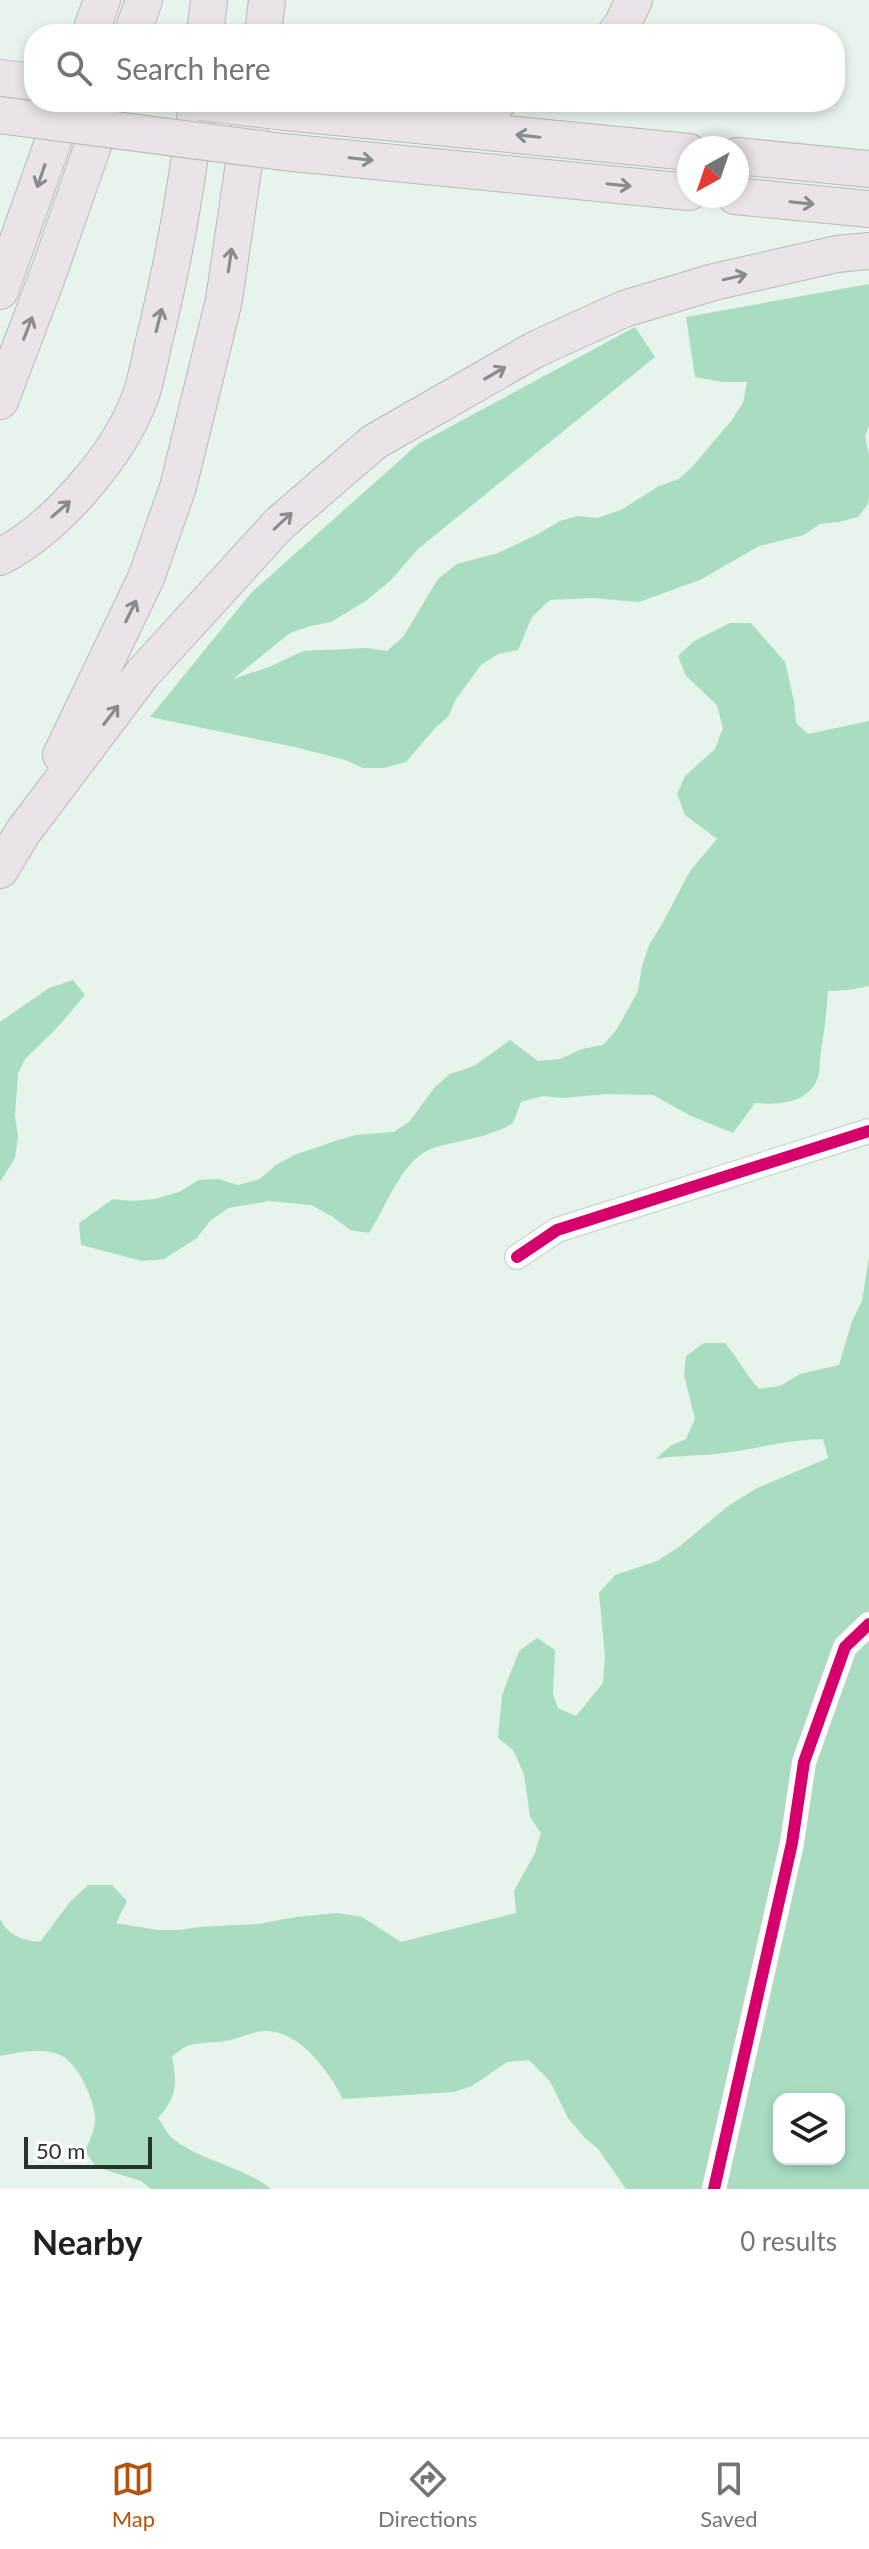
<!DOCTYPE html>
<html lang="en">
<head>
<meta charset="utf-8">
<style>
	body { margin:0; font-family:Lato,sans-serif; background:#f6f6f6; color:#202124 }
	.controls { position:absolute; right:24px; bottom:24px; display:grid; overflow:hidden; border-radius:16px; box-shadow:0 4px 12px #0003 }
	.controls button { width:72px; height:72px; display:grid; place-items:center; padding:0; border:0; border-bottom:2px solid #e0e0e0; background:#fff; color:#202124; font:40px sans-serif }
	.compass { position:absolute; left:677px; top:136px; width:72px; height:72px; border-radius:50%; background:#fff; box-shadow:0 4px 12px #0003; rotate:220deg }
	.scale { position:absolute; left:24px; bottom:20px; width:128px; box-sizing:border-box; padding-left:8px; border:4px solid #29332d; border-top:0; font-size:22px; line-height:28px; white-space:nowrap; color:#29332d; -webkit-text-stroke:6px #fff; paint-order:stroke }
	.list { margin:0; padding:0; list-style:none }
	h2 { display:flex; justify-content:space-between; align-items:center; height:104px; margin:0; padding:0 32px; font-size:34px }
	h2 small { font-size:26px; font-weight:400; color:#757577 }
	.icon { flex:none; width:44px; height:44px; fill:none; stroke:currentColor; stroke-width:2; stroke-linecap:round; stroke-linejoin:round }
	.map { position:relative; flex:none; width:869px; height:2189px; overflow:hidden }
	.search { position:absolute; background:#fff; box-shadow:0 4px 12px #0003; left:24px; right:24px; top:24px; height:88px; display:flex; align-items:center; gap:20px; box-sizing:border-box; padding:0 28px; border-radius:32px; color:#757577; font-size:30px }
	.sheet { height:248px; background:#fff }
	nav { display:flex; justify-content:space-around; align-items:center; box-sizing:border-box; height:112px; border-top:2px solid #e0e0e0; background:#fff; font-size:22px; color:#757577 }
	nav a { display:grid; justify-items:center; gap:4px }
	nav .on { color:#b45309 }
	.map>svg:first-child { display:block }
	.forest { fill:#a8ddc2; fill-rule:evenodd }
	.lines { fill:none; stroke-linecap:round; stroke-linejoin:round }
	.minor-casing { stroke:#c4cfc8; stroke-width:26 }
	.highway-casing { stroke:#b9b8ba; stroke-width:38 }
	.minor { stroke:#fbfdfc; stroke-width:24 }
	.highway { stroke:#eae4e9; stroke-width:36 }
	.highway-bridge-casing { stroke:#b9b8ba; stroke-width:38; stroke-linecap:butt }
	.highway-bridge { stroke:#eae4e9; stroke-width:36 }
	.cycleway-casing { stroke:#fff; stroke-width:17 }
	.cycleway { stroke:#d6006c; stroke-width:12 }
	.oneway { stroke:#8a8c8b }
</style>
</head>
<body>
<div class="map">
<svg width="869" height="2189" viewBox="0 0 869 2189">
	<rect width="100%" height="100%" fill="#e6f4ec"/>
	<path class="forest" d="M 869,284 L 869,426 L 865,436 L 869,455 L 869,497 L 868,504 L 858,517 L 839,522 L 820,524 L 804,535 L 759,546 L 700,580 L 639,602 L 593,598 L 550,600 L 532,617 L 518,650 L 498,654 L 481,665 L 456,699 L 448,717 L 436,727 L 406,762 L 384,768 L 363,768 L 345,760 L 299,748 L 150,717 L 251,593 L 418,444 L 635,327 L 655,357 L 418,549 L 390,581 L 367,600 L 331,622 L 311,626 L 290,633 L 233,679 L 269,667 L 303,651 L 366,648 L 387,651 L 403,637 L 438,579 L 457,564 L 498,553 L 538,534 L 560,521 L 578,516 L 597,518 L 621,510 L 659,486 L 679,479 L 693,466 L 731,421 L 743,403 L 747,382 L 722,382 L 695,377 L 686,317 Z
		M 730,623 L 751,623 L 785,662 L 794,701 L 796,723 L 808,734 L 869,721 L 869,986 L 849,990 L 828,991 C 827,1012 824,1031 821,1052 C 819,1060 821,1070 818,1077 C 809,1104 778,1105 755,1103 L 733,1133 L 691,1116 L 653,1095 L 607,1094 L 562,1098 L 543,1096 L 521,1102 L 513,1123 C 487,1138 465,1139 436,1147 C 402,1157 387,1206 369,1233 L 350,1230 L 333,1217 L 311,1205 L 269,1201 L 228,1208 L 210,1221 L 197,1238 L 164,1259 L 142,1261 L 81,1245 L 79,1223 L 113,1199 L 132,1201 L 155,1199 L 179,1192 L 199,1180 L 218,1179 L 238,1185 L 260,1179 L 276,1165 L 294,1155 L 338,1140 L 356,1135 L 394,1132 L 410,1121 L 434,1088 L 450,1074 L 474,1066 L 510,1040 L 538,1061 L 560,1059 L 582,1049 L 603,1045 L 617,1029 L 638,991 L 642,966 L 649,945 L 662,924 L 690,871 L 717,839 L 685,815 L 677,794 L 685,776 L 715,749 L 723,728 L 717,705 L 686,676 L 678,656 L 694,641 Z
		M 73,980 L 85,995 L 56,1029 L 25,1059 L 18,1074 L 15,1116 L 18,1137 L 15,1158 L 0,1182 L 0,1022 L 49,988 Z
		M 869,1257 L 869,2189 L 626,2189 L 598,2149 L 584,2137 L 568,2118 L 550,2081 L 529,2060 L 507,2062 L 472,2086 L 454,2092 L 343,2099 C 329,2072 301,2032 267,2031 C 251,2031 239,2039 225,2041 C 213,2043 198,2042 187,2046 C 182,2048 177,2053 172,2056 C 177,2085 178,2095 158,2118 C 162,2123 165,2130 169,2135 C 196,2161 242,2165 271,2189 L 151,2189 L 141,2181 L 96,2167 L 85,2151 C 90,2140 96,2128 95,2115 C 93,2098 78,2064 62,2056 C 44,2047 19,2052 0,2056 L 0,1919 C 9,1936 22,1940 40,1942 L 70,1902 L 88,1885 L 112,1885 L 127,1901 L 116,1923 L 158,1930 L 179,1930 L 200,1927 L 258,1924 L 296,1917 L 337,1913 L 362,1917 L 401,1942 L 516,1913 L 514,1891 L 535,1853 L 541,1833 L 530,1817 L 524,1774 L 513,1750 L 498,1738 L 502,1696 L 510,1674 L 519,1651 L 537,1638 L 555,1650 L 553,1694 L 558,1708 L 576,1716 L 603,1683 L 605,1657 L 599,1593 L 615,1575 L 657,1561 L 680,1546 L 728,1506 L 757,1488 L 828,1458 L 823,1439 C 790,1439 757,1449 724,1453 C 701,1456 678,1455 656,1459 L 670,1446 L 686,1439 L 695,1419 L 684,1375 L 686,1356 L 704,1343 L 725,1343 C 738,1358 746,1375 759,1389 L 780,1386 L 800,1374 L 839,1365 L 852,1321 L 862,1301 ZM 779,2099 L 839,2099 L 839,2159 L 779,2159 Z"/>
	<g class="lines">
		<defs>
			<path id="minor" d="M 517,1257 L 557,1230 L 869,1131
				M 714,2189 L 792,1843 L 804,1762 L 845,1647 L 869,1624"/>
			<path id="highway" d="M 90,34 L 102,0
				M 132,34 L 144,0
				M 205,34 L 209,0
				M 263,34 L 267,0
				M 615,34 L 621,27 L 634,0
				M 0,78 L 34,82
				M 433,110 L 472,108 L 498,102
				M 285,112 L 689,152
				M 283,152 L 689,192
				M 737,156 L 869,169
				M 735,196 L 869,209
				M 0,291 L 67,102
				M 0,401 L 50,269 L 108,102
				M 0,557 C 56,528 120,454 141,395 C 148,374 151,351 157,329 C 175,254 188,179 197,102
				M 61,755 L 146,578 L 178,487 L 224,300 L 251,115
				M 0,870 L 23,832 L 143,673 L 279,524 L 374,442 L 536,349 L 624,309 L 714,282 L 837,254 L 869,251"/>
		</defs>
		<use href="#minor" class="minor-casing"/>
		<use href="#highway" class="highway-casing"/>
		<use href="#minor" class="minor"/>
		<use href="#highway" class="highway"/>
		<defs>
			<path id="highway-bridge" d="M 200,102 L 285,112
				M 0,115 L 283,152"/>
		</defs>
		<use href="#highway-bridge" class="highway-bridge-casing"/>
		<use href="#highway-bridge" class="highway-bridge"/>
		<defs>
			<path id="cycleway" d="M 517,1257 L 557,1230 L 869,1131
				M 714,2189 L 792,1843 L 804,1762 L 845,1647 L 869,1624"/>
		</defs>
		<use href="#cycleway" class="cycleway-casing"/>
		<use href="#cycleway" class="cycleway"/>
	</g>
	<defs><path id="oneway-shaft" d="M-6 0H5M1.5-3L5.5 0L1.5 3" fill="none" stroke-width="1.6" stroke-linecap="round" stroke-linejoin="round" transform="scale(2)"/></defs>
	<g class="oneway">
		<use href="#oneway-shaft" transform="translate(528 136) rotate(-174)"/>
		<use href="#oneway-shaft" transform="translate(361 159) rotate(6)"/>
		<use href="#oneway-shaft" transform="translate(41 176) rotate(109)"/>
		<use href="#oneway-shaft" transform="translate(619 185) rotate(6)"/>
		<use href="#oneway-shaft" transform="translate(802 203) rotate(6)"/>
		<use href="#oneway-shaft" transform="translate(230 260) rotate(-82)"/>
		<use href="#oneway-shaft" transform="translate(735 277) rotate(-13)"/>
		<use href="#oneway-shaft" transform="translate(159 320) rotate(-76)"/>
		<use href="#oneway-shaft" transform="translate(28 328) rotate(-69)"/>
		<use href="#oneway-shaft" transform="translate(495 373) rotate(-30)"/>
		<use href="#oneway-shaft" transform="translate(61 509) rotate(-41)"/>
		<use href="#oneway-shaft" transform="translate(283 521) rotate(-43)"/>
		<use href="#oneway-shaft" transform="translate(131 611) rotate(-64)"/>
		<use href="#oneway-shaft" transform="translate(111 715) rotate(-53)"/>
	</g>
</svg>
<div class="controls">
<button><svg class="icon" aria-label="layers" viewBox="0 0 24 24"><path d="M12 4l9 5-9 5-9-5zM3 14l9 5 9-5"/></svg></button>
</div>
<svg class="compass" viewBox="-18 -18 36 36"><path d="M0-13l5 13h-10z" fill="#e53935"/><path d="M0 13l5-13h-10z" fill="#757577"/></svg>
<div class="scale">50 m</div>
<div class="search"><svg class="icon" aria-label="search" viewBox="0 0 24 24"><circle cx="10" cy="10" r="6"/><path d="M15 15l6 6"/></svg>Search here</div>
</div>
<section class="sheet">
<h2>Nearby<small>0 results</small></h2>
<ul class="list">
</ul>
</section>
<nav>
<a class="on"><svg class="icon" aria-label="map" viewBox="0 0 24 24"><path d="M3 6l6-2 6 2 6-2v14l-6 2-6-2-6 2zM9 4v14M15 6v14"/></svg>Map</a>
<a><svg class="icon" aria-label="directions" viewBox="0 0 24 24"><path d="M12 3l9 9-9 9-9-9zM9 14v-3h6M13 9l2 2-2 2"/></svg>Directions</a>
<a><svg class="icon" aria-label="saved" viewBox="0 0 24 24"><path d="M7 4h10v16l-5-4-5 4z"/></svg>Saved</a>
</nav>
</body>
</html>
